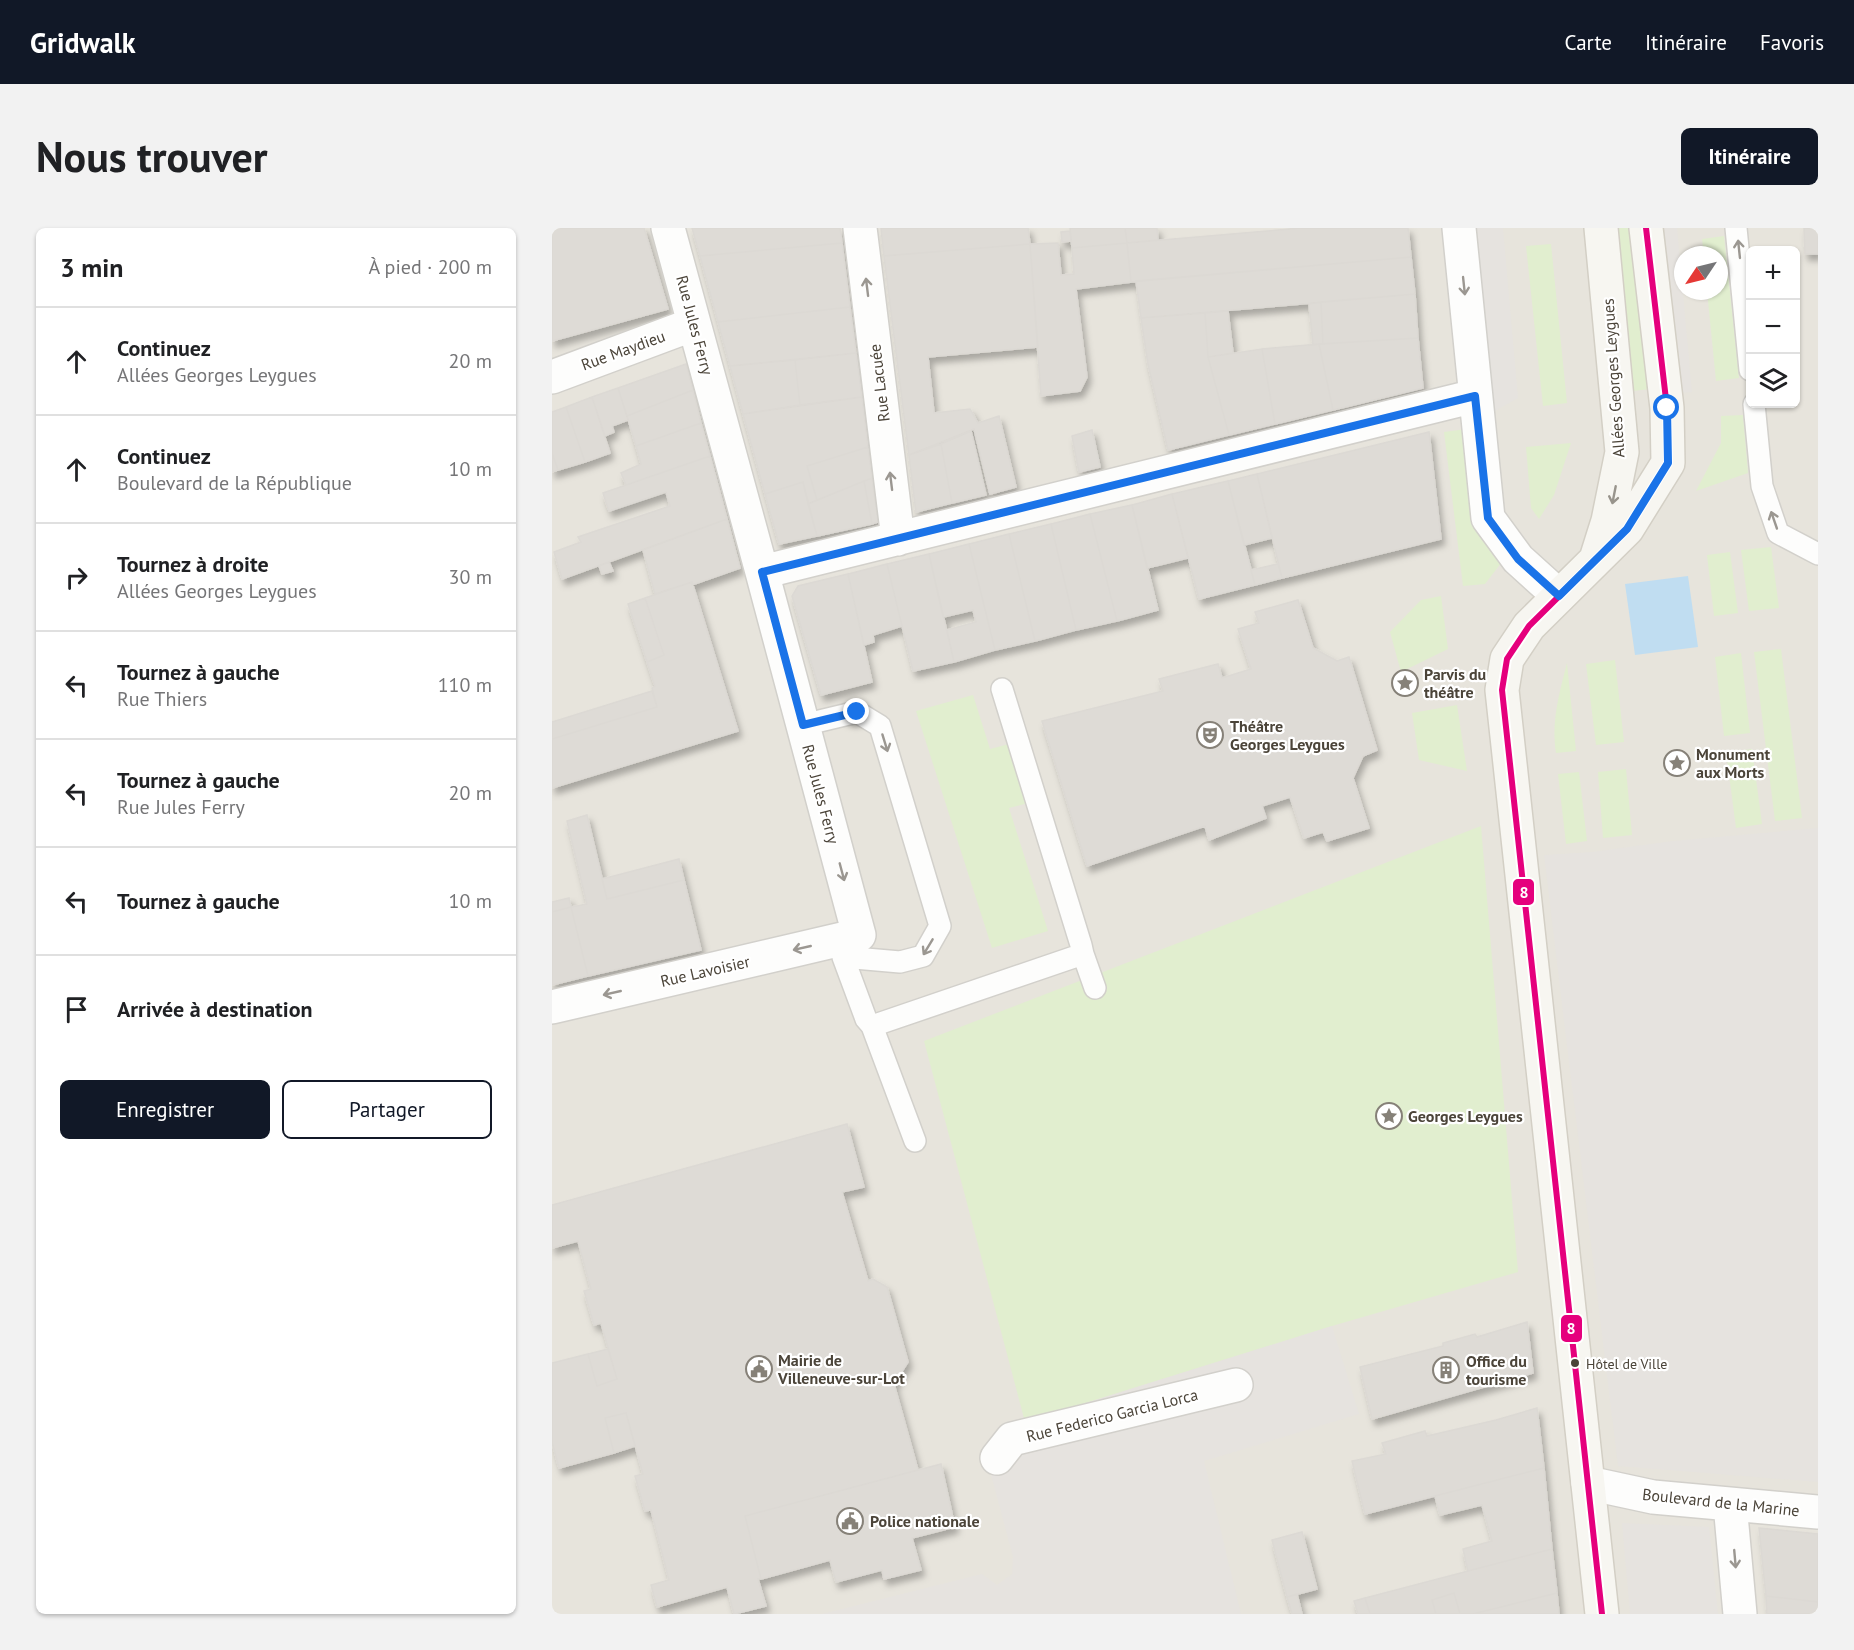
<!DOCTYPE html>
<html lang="fr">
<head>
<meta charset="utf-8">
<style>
	body { margin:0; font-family:"PT Sans",sans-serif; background:#f2f2f2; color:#202124 }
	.controls { position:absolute; right:18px; top:18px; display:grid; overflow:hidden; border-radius:9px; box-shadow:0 2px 4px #0004 }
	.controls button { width:54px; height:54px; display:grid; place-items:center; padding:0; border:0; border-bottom:2px solid #e0e0e0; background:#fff; color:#202124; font:30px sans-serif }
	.compass { position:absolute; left:1122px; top:18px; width:54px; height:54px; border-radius:50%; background:#fff; box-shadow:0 2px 4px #0004; rotate:235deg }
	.stop { position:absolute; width:18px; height:18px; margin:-14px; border:4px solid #1a73e8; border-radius:50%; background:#fff }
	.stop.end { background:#1a73e8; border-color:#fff; box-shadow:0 2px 6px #0008 }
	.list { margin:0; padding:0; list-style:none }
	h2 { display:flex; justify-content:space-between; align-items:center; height:78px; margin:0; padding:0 24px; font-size:26px }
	h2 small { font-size:20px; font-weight:400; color:#757577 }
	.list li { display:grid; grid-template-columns:39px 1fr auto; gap:18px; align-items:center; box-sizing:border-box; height:108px; padding:0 24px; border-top:2px solid #e0e0e0 }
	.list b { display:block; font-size:22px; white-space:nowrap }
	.list p { margin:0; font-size:20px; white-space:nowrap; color:#757577 }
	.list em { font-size:20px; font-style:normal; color:#757577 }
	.actions { display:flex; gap:12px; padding:18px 24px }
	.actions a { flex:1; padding:14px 0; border:2px solid #111827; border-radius:9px; text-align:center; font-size:21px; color:#111827 }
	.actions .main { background:#111827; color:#fff }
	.icon { flex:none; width:33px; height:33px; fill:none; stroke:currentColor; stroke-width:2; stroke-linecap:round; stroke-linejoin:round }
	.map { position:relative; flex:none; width:1266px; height:1386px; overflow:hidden; border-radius:9px }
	header { display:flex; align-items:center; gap:36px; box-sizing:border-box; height:84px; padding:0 30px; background:#111827; color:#fff }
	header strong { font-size:28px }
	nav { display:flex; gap:33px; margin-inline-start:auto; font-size:21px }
	.intro { display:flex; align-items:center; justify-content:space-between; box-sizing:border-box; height:144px; padding:0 36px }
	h1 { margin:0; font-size:42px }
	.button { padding:15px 27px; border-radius:9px; background:#111827; color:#fff; font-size:21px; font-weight:700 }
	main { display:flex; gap:36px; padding:0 36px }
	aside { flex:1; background:#fff; border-radius:9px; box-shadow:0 2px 4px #0004 }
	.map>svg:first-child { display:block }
	.residential { fill:#e7e4dc; fill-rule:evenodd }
	.green { fill:#e1eecf }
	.parking { fill:#e6e3df }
	.water { fill:#c0ddf1 }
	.building { fill:#dedbd6; stroke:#dcd9d4; stroke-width:1.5; filter:url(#shadow) }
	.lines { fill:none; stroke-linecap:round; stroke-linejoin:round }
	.lane-casing { stroke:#d2d0cb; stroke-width:24 }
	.street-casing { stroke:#d2d0cb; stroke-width:36 }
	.secondary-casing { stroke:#d3cfc5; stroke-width:36 }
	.lane { stroke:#fdfdfc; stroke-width:21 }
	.street { stroke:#fdfdfc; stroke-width:33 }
	.secondary { stroke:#f7f6f1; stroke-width:33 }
	.bus-1-casing { stroke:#fff; stroke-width:10 }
	.bus-1 { stroke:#e5007d; stroke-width:6 }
	.oneway { stroke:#9b9791 }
	.oneway2 { stroke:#98948c }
	.route { stroke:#1a73e8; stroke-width:8 }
	.bus-dot { fill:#4b4439; stroke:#fff; stroke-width:2 }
	.labels { text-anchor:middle; stroke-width:4.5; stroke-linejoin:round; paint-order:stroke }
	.bus-label { font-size:14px; fill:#4b4439; stroke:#fff; text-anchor:start }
	.street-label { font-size:16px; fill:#4b4439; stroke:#fff }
	.poi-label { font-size:16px; font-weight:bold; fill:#4b4439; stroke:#fff; text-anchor:start }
	.line-badge { stroke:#fff; stroke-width:2 }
	.badge-label { font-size:16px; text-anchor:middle; font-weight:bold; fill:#fff }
</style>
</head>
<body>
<header>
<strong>Gridwalk</strong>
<nav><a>Carte</a><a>Itinéraire</a><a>Favoris</a></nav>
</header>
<div class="intro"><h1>Nous trouver</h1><a class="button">Itinéraire</a></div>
<main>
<aside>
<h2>3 min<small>À pied · 200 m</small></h2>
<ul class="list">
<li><svg class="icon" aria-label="ahead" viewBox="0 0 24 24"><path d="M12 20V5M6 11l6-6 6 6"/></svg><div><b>Continuez</b><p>Allées Georges Leygues</p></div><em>20 m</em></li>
<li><svg class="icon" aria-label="ahead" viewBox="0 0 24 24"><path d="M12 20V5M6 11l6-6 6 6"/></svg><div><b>Continuez</b><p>Boulevard de la République</p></div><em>10 m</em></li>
<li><svg class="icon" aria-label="right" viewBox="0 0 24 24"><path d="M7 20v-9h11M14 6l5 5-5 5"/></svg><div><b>Tournez à droite</b><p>Allées Georges Leygues</p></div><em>30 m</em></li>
<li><svg class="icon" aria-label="left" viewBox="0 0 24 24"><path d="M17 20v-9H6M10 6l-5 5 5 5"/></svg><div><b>Tournez à gauche</b><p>Rue Thiers</p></div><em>110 m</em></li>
<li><svg class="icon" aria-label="left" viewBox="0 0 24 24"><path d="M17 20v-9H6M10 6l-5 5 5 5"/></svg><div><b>Tournez à gauche</b><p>Rue Jules Ferry</p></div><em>20 m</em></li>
<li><svg class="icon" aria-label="left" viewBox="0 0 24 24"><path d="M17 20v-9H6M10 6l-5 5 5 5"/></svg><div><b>Tournez à gauche</b></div><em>10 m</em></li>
<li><svg class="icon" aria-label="arrive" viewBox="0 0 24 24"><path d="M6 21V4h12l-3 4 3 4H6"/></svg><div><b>Arrivée à destination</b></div></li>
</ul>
<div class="actions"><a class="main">Enregistrer</a><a>Partager</a></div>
</aside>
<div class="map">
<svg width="1266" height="1386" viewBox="0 0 1266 1386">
	<defs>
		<filter id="shadow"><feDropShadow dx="3.5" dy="6" stdDeviation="3" flood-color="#0004"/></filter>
	</defs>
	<rect width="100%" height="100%" fill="#f4f2ee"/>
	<path class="residential" d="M 0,0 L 1266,0 L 1266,1386 L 0,1386 ZM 1198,22 L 1244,22 L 1244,176 L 1198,176 ZM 1131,27 L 1167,27 L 1167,63 L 1131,63 Z"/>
	<path class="green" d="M 1064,0 L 1081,0 L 1098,161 L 1081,163 Z
		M 1172,8 L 1187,150 L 1164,153 L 1155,63 L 1167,63 L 1167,27 L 1152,27 L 1150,11 Z
		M 999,16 L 1015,175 L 991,178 L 974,18 Z
		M 1191,187 L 1196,245 L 1144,263 L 1169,215 L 1169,188 Z
		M 914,201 L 953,330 L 933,356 L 911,358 L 892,204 Z
		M 1019,215 L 1002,267 L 987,291 L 979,280 L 974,219 Z
		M 1219,319 L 1227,380 L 1197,383 L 1189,322 Z
		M 1178,324 L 1186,385 L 1162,388 L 1155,327 Z
		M 889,368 L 896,421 L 849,444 L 838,404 L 869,372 Z
		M 1229,421 L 1250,590 L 1223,593 L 1202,424 Z
		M 1189,425 L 1198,505 L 1172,508 L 1163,429 Z
		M 1063,432 L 1072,514 L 1044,517 L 1034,436 Z
		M 1015,435 L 1024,523 L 1004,525 C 999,494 1007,466 1015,435 Z
		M 421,467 L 438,521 L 457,516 L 476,575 L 457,580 L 496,703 L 440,720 L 364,483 Z
		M 905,477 L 915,543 L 867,532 L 860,485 Z
		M 1200,521 L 1210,596 L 1184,600 L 1174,524 Z
		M 1074,541 L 1080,607 L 1051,610 L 1046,544 Z
		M 1027,544 L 1035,613 L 1014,616 L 1006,546 Z
		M 929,598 L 966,1044 L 780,1098 L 473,1194 L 372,813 Z"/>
	<path class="parking" d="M 921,0 L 951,0 L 966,170 L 941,184 Z
		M 1112,0 L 1125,0 L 1140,164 L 1127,165 Z
		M 1266,600 L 1266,1254 L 1066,1238 L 992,627 L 1040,624 L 1121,613 Z
		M 780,1098 L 807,1186 L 652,1233 L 689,1386 L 270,1386 L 430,1346 L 445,1357 L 460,1346 L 461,1329 L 432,1220 L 473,1194 Z
		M 1070,1295 L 1157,1299 L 1166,1386 L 1078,1386 Z"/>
	<path class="water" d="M 1136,348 L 1146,419 L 1083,427 L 1073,356 Z"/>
	<path class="building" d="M 0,0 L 92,0 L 116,81 L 0,113 Z
		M 140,0 L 288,0 L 290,15 L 148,28 Z
		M 329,0 L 476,0 L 478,16 L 332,28 Z
		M 518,0 L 573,0 L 575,15 L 520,20 Z
		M 573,0 L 605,0 L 606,12 L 575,15 Z
		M 749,0 L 856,0 L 859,29 L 579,54 L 575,15 Z
		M 1252,0 L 1266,0 L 1266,26 L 1253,26 Z
		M 518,3 L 519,13 L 510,14 L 509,4 Z
		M 290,15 L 298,79 L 166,94 L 148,28 Z
		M 506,15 L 509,47 L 522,46 L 520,20 L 575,15 L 579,54 L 524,61 L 535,149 L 528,163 L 489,168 L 478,16 Z
		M 478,16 L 486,119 L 376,129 L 382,185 L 418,181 L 426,195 L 447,188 L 464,259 L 438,266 L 422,201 L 357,227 L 332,28 Z
		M 859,29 L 863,66 L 589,90 L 584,53 Z
		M 863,66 L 866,110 L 771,116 L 769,74 Z
		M 769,74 L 771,116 L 761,117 L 757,76 Z
		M 298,79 L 304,125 L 178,138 L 166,94 Z
		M 676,83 L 681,125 L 656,129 L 653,85 Z
		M 653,85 L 656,129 L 677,207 L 616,222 L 596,136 L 589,90 Z
		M 866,110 L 871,160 L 781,182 L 767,116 Z
		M 767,116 L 781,182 L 723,196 L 710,121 Z
		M 710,121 L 723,196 L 677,207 L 656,129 Z
		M 304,125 L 310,169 L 248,177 L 243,132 Z
		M 243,132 L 248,177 L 191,186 L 178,138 Z
		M 134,136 L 141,162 L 75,188 L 66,160 Z
		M 66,160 L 76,192 L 60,198 L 62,204 L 53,208 L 40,169 Z
		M 141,162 L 149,195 L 84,218 L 75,188 Z
		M 40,169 L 58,225 L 33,234 L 14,179 Z
		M 310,169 L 316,219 L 255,238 L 265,272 L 256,276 L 251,254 L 213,266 L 191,186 Z
		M 14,179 L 33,234 L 6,242 L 0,225 L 0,184 Z
		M 149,195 L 158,228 L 74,257 L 69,245 L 89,236 L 84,218 Z
		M 540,202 L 548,239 L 527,244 L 520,208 Z
		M 419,203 L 434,267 L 400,275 L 389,216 Z
		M 877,204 L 889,311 L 730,350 L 705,246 Z
		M 389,216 L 400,275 L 364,284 L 357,227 Z
		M 316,219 L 320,250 L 265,272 L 255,238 Z
		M 0,225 L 6,242 L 0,244 Z
		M 158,228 L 175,291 L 10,351 L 2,324 L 29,314 L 26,309 L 118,278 L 114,264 L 57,283 L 51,265 Z
		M 705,246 L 720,310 L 692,317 L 676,253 Z
		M 320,250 L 326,294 L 320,296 L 312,253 Z
		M 312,253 L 320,296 L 265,308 L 256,276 Z
		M 676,253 L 703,357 L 647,371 L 620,266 Z
		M 251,254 L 265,308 L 227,316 L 213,266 Z
		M 620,266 L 636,330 L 595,340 L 580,277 Z
		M 580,277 L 606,382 L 565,393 L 538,286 Z
		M 538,286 L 565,393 L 524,402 L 499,296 Z
		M 175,291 L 188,340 L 140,357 L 140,354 L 103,366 L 91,322 Z
		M 499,296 L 524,402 L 483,413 L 457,306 Z
		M 457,306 L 483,413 L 443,422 L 417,316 Z
		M 417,316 L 443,422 L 402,434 L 395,402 L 424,394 L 421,382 L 391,389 L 377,326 Z
		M 377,326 L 402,434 L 361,443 L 335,336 Z
		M 57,334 L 61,343 L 50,346 L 47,338 Z
		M 335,336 L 350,398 L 321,407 L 322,414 L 312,417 L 296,346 Z
		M 726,336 L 730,350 L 703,357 L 699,342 Z
		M 296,346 L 320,454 L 269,467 L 240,368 L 246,358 Z
		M 140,354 L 186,503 L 0,560 L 0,511 L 105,479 L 100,460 L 103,458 L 95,434 L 112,427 L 93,370 Z
		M 93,370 L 112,427 L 95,434 L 76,376 Z
		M 746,372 L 761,420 L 785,433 L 797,429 L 825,522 L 811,528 L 801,550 L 817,600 L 775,613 L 771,604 L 752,610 L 738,569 L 710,578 L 714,590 L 657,612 L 653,598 L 535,638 L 490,493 L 611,463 L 607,451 L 666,436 L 670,450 L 699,441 L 686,401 L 707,395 L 703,384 Z
		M 100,463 L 105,479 L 0,511 L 0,494 Z
		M 35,587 L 55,671 L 132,652 L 149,722 L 36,748 L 19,679 L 35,676 L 15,593 Z
		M 127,631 L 132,652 L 55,671 L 50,651 Z
		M 17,670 L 19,679 L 0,684 L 0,674 Z
		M 19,679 L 36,748 L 0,757 L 0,684 Z
		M 295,896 L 312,959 L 290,964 L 316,1053 L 321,1051 L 335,1059 L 356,1134 L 342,1156 L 366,1242 L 193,1288 L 209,1351 L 206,1351 L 214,1378 L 182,1386 L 175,1359 L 105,1379 L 99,1357 L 117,1352 L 99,1282 L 93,1283 L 83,1248 L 91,1246 L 74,1185 L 53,1190 L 62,1225 L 7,1240 L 0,1214 L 0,1135 L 36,1126 L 45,1158 L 65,1151 L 49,1095 L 42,1097 L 32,1063 L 39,1061 L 26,1013 L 0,1020 L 0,977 Z
		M 975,1094 L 981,1145 L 820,1191 L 808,1139 L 891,1118 L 891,1115 L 923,1106 L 925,1109 Z
		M 56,1121 L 65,1151 L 45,1158 L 36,1126 Z
		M 985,1180 L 992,1240 L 813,1286 L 800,1233 L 834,1226 L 830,1215 L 873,1203 L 875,1208 L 944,1192 Z
		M 74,1185 L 83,1218 L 62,1225 L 53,1190 Z
		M 389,1236 L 403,1299 L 360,1310 L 369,1342 L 332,1351 L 330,1342 L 284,1354 L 278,1332 L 209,1351 L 193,1288 Z
		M 992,1240 L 1000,1321 L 916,1343 L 911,1321 L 940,1313 L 930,1277 L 888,1287 L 883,1268 Z
		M 1207,1300 L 1266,1306 L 1266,1374 L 1214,1368 Z
		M 750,1304 L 765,1361 L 735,1369 L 720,1312 Z
		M 1000,1321 L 1005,1365 L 921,1386 L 908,1386 L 902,1365 L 880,1372 L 884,1386 L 818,1386 L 813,1370 Z
		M 902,1365 L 908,1386 L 884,1386 L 880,1372 Z
		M 1005,1365 L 1007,1386 L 921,1386 Z
		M 745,1366 L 750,1386 L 740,1386 L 735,1369 Z
		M 1214,1368 L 1266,1374 L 1266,1386 L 1215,1386 Z
		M 813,1370 L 818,1386 L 806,1386 L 802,1373 Z"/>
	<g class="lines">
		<defs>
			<path id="lane" d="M 1184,0 L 1198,142
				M 1202,176 L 1210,258 L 1226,305 L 1266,326
				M 450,461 L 529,717 L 531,726 L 543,760
				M 251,497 L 305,484 L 328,498 L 388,698 L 371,728 L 348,734 L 291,729
				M 297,720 L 291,729 L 314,791 L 320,798 L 363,913
				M 320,798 L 531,726"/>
			<path id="street" d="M 308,0 L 346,311
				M 907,0 L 936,290 L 966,331 L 1007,368
				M 0,149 L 142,96
				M 210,344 L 923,168
				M 0,779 L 307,707 L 210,344 L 116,0
				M 445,1230 L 460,1211 L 684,1157
				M 1036,1255 L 1101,1269 L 1266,1284
				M 1178,1276 L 1188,1386"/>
			<path id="secondary" d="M 1045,328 L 1056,293 L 1070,224 L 1049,0
				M 1050,1386 L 950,462 L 955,431 L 977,398 L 1075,301 L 1116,235 L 1115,180 L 1094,0"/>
		</defs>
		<use href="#lane" class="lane-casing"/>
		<use href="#street" class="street-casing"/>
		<use href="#secondary" class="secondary-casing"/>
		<use href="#lane" class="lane"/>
		<use href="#street" class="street"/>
		<use href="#secondary" class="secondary"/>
		<defs>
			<path id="bus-1" d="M 1050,1386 L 950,462 L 955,431 L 977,398 L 1075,301 L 1116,235 L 1115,180 L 1094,0"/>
		</defs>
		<use href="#bus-1" class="bus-1-casing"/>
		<use href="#bus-1" class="bus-1"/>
	</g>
	<defs><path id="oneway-shaft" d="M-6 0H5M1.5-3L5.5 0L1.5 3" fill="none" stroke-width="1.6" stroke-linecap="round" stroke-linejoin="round" transform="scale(1.5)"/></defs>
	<g class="oneway">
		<use href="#oneway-shaft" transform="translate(1187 21) rotate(-96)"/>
		<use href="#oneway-shaft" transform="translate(912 58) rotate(84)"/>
		<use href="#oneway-shaft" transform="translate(315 59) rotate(-97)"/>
		<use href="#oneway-shaft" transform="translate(339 253) rotate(-97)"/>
		<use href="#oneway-shaft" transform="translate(1222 292) rotate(-109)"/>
		<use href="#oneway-shaft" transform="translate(333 515) rotate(73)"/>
		<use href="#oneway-shaft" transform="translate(290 644) rotate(75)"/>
		<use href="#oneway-shaft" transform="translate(376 719) rotate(121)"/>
		<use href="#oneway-shaft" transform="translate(250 720) rotate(167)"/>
		<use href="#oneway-shaft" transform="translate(60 765) rotate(167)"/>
		<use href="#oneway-shaft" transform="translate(1183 1331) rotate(85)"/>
	</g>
	<use class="oneway2" href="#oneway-shaft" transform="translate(1062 267) rotate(101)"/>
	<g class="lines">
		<path class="route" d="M 305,484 L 251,497 L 210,344 L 923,168 L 936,290 L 966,331 L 1007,368 L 1075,301 L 1116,235 L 1115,180"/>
	</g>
	<defs>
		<symbol id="sight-ring" viewBox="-11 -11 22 22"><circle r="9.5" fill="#fff" stroke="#868178" stroke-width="1.5"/><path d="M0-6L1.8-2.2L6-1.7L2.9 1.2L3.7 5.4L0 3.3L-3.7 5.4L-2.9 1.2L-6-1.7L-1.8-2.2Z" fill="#868178"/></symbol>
		<symbol id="theatre-ring" viewBox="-11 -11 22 22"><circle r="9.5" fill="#fff" stroke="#868178" stroke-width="1.5"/><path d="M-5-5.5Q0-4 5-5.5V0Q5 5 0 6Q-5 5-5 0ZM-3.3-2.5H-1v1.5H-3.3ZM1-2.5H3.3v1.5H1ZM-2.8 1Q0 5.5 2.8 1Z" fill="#868178"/></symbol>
		<symbol id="civic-ring" viewBox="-11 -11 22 22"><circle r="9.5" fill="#fff" stroke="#868178" stroke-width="1.5"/><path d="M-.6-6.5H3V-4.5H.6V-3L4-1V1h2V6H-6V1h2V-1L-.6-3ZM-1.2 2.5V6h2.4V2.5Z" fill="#868178"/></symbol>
		<symbol id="building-ring" viewBox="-11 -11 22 22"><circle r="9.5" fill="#fff" stroke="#868178" stroke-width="1.5"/><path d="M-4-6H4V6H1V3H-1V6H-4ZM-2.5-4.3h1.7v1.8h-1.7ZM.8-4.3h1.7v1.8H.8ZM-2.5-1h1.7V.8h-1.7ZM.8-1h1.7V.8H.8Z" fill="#868178"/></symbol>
	</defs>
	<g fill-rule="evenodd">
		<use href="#sight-ring" x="838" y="440" width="30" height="30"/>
		<use href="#theatre-ring" x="643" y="492" width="30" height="30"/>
		<use href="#sight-ring" x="1110" y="520" width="30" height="30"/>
		<use href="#sight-ring" x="822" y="873" width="30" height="30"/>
		<use href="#civic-ring" x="192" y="1126" width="30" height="30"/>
		<use href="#building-ring" x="879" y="1127" width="30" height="30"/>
		<use href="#civic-ring" x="283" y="1278" width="30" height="30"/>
	</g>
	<circle class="bus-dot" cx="1023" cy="1135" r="5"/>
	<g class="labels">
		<g class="bus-label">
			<text x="1034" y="1141">Hôtel de Ville</text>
		</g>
		<g class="street-label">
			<text transform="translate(143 97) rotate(75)" y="6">Rue Jules Ferry</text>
			<text transform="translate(71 122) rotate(-20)" y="6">Rue Maydieu</text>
			<text transform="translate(1061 150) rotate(-94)" y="6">Allées Georges Leygues</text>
			<text transform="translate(327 155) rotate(-97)" y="6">Rue Lacuée</text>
			<text transform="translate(269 566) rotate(75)" y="6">Rue Jules Ferry</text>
			<text transform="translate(153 743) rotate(-13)" y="6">Rue Lavoisier</text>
			<text transform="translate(560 1187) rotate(-14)" y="6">Rue Federico Garcia Lorca</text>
			<text transform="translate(1169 1274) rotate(6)" y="6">Boulevard de la Marine</text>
		</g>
		<g class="poi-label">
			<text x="872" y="452">Parvis du<tspan x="872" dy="18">théâtre</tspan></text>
			<text x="678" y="504">Théâtre<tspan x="678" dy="18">Georges Leygues</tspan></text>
			<text x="1144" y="532">Monument<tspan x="1144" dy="18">aux Morts</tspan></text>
			<text x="856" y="894">Georges Leygues</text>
			<text x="226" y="1138">Mairie de<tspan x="226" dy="18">Villeneuve-sur-Lot</tspan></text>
			<text x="914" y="1139">Office du<tspan x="914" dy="18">tourisme</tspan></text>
			<text x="318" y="1299">Police nationale</text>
		</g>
	</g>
	<g class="line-badge">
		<rect x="960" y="650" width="23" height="28" rx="6" fill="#e5007d"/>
		<rect x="1008" y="1086" width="23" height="29" rx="6" fill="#e5007d"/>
	</g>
	<g class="badge-label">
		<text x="972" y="670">8</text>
		<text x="1019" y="1106">8</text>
	</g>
</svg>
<div class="controls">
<button>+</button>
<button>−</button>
<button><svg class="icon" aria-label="layers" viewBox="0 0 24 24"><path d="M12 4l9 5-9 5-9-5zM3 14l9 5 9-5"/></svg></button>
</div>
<svg class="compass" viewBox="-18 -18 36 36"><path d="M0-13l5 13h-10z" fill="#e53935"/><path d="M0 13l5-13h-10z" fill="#757577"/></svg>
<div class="stop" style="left:1115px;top:180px"></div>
<div class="stop end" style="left:305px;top:484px"></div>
</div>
</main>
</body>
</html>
